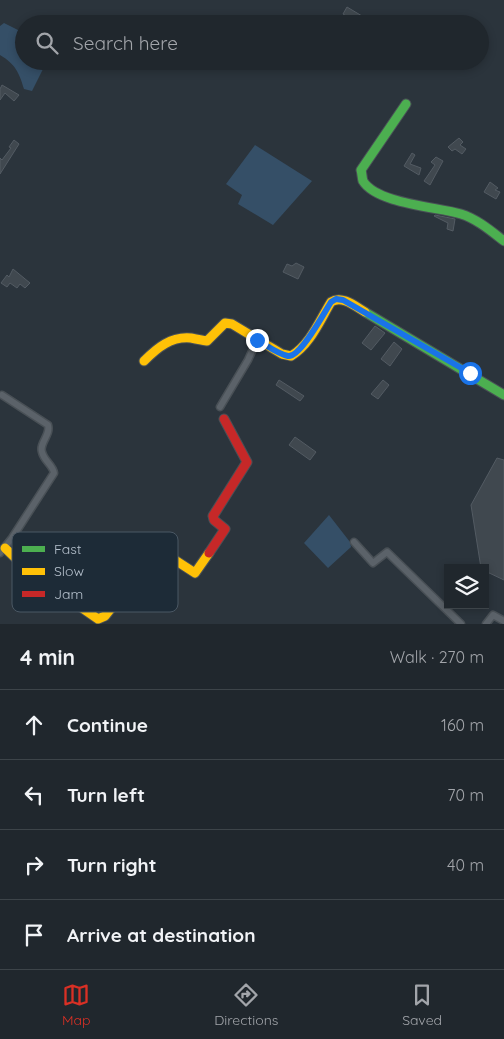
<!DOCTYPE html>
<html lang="en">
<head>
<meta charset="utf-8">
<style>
	body { margin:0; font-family:Quicksand,sans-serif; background:#282f35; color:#f1f3f6 }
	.controls { position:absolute; right:15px; bottom:15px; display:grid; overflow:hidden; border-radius:0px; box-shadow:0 2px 8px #0003 }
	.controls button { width:45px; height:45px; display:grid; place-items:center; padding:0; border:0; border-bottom:1px solid #3d4449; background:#20272d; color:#f1f3f6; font:25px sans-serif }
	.stop { position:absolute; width:15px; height:15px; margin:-11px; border:4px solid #1a73e8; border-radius:50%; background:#fff }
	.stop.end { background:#1a73e8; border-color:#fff; box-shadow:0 1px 5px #0008 }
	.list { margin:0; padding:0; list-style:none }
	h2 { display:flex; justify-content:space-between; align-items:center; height:65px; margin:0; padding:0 20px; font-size:21px }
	h2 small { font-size:16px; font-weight:400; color:#a2a5aa }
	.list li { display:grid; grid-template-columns:32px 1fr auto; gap:15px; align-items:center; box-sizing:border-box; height:70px; padding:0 20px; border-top:1px solid #3d4449 }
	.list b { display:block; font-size:19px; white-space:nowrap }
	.list em { font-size:16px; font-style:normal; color:#a2a5aa }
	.icon { flex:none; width:28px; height:28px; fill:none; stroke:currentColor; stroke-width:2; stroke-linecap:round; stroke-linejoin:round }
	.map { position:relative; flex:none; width:504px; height:624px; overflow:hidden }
	.search { position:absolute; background:#20272d; box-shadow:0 2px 8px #0003; left:15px; right:15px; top:15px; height:55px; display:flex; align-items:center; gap:12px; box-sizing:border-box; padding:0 18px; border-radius:28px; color:#a2a5aa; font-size:19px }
	.sheet { height:345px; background:#20272d }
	nav { display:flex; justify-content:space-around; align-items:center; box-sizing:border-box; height:70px; border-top:1px solid #3d4449; background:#20272d; font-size:14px; color:#a2a5aa }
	nav a { display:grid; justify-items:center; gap:2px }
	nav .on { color:#d93025 }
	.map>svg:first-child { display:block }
	.water { fill:#354f67 }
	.building { fill:#40484f; stroke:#535b63 }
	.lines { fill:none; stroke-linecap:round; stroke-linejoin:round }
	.street-casing { stroke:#495056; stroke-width:9 }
	.fast-casing { stroke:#495056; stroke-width:11 }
	.slow-casing { stroke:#495056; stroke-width:11 }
	.jam-casing { stroke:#495056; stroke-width:11 }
	.street { stroke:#5b6269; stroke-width:6 }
	.fast { stroke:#4caf50; stroke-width:9 }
	.slow { stroke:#ffc107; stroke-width:9 }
	.jam { stroke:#c62828; stroke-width:9 }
	.route { stroke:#1a73e8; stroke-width:6 }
	.key { fill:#1d2b37; stroke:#4b5864; stroke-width:1 }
	.key-label { font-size:14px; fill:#b5c0cc }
</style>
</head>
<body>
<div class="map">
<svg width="504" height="624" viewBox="0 0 504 624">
	<rect width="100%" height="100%" fill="#2b343c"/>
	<path class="water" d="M 4,23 L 24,33 L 24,61 L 47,61 L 32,91 L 24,89 C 19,72 15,64 0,55 L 0,26 Z
		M 255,145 L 312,181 L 273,225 L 238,204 L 242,195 L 226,184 Z
		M 329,515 L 350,542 L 351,547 L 328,568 L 304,543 Z"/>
	<path class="building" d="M 347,7 L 367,19 L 363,24 L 354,24 L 350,20 L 351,19 L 343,14 Z
		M 2,85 L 19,95 L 14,101 L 5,93 L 0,100 L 0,89 Z
		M 459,138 L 463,142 L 460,145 L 466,149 L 462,154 L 455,149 L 452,151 L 448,147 Z
		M 14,140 L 19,144 L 0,174 L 0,158 L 2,160 L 11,148 L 9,147 Z
		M 412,153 L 415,155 L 410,164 L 421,168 L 419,175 L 404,166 Z
		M 436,157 L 443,161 L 430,185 L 424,181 L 435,165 L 431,162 Z
		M 490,182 L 498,188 L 495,190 L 500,192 L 496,199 L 484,192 Z
		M 435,215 L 455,219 L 453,231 L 447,229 L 448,223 L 434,216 Z
		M 296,263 L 304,267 L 298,279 L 283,272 L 287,264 L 292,266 Z
		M 13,269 L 30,283 L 25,288 L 20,284 L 17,288 L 10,283 L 7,287 L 1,283 L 7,275 L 9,277 Z
		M 375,326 L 385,333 L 371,350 L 362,343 Z
		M 394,342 L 402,349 L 390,366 L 381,359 Z
		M 279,380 L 304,396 L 300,401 L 276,385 Z
		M 383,380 L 389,385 L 378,399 L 371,394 Z
		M 295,437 L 316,452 L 310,460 L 289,445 Z
		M 497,458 L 504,460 L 504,580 L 485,571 L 485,568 L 481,568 L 471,505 Z"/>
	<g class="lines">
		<defs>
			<path id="street" d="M 220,407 L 248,360 L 257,340
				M 354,542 L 373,563 L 387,552 L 461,624
				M 0,553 L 12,538 L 54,473 C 53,465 44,461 42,452 C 39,443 51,435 48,425 L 2,395
				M 486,624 L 493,615 L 504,621"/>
			<path id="fast" d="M 406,104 L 361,170 C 362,173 362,178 363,181 C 377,204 438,207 461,214 C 477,219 491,231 504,241
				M 365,312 L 504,395"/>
			<path id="slow" d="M 144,361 C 157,348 171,336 191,338 C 196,339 201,340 207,341 L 225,323 L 232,324 L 282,354 L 291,356 C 310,345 320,320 331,302 C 342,295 355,306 365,312
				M 5,548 L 30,572 L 98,619 L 105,616 L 158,549 L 195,573 L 209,553"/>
			<path id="jam" d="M 209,553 L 225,529 L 214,520 L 213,516 L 247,462 L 224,419"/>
		</defs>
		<use href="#street" class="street-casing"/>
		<use href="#fast" class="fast-casing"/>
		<use href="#slow" class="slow-casing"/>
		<use href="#jam" class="jam-casing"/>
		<use href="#street" class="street"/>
		<use href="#fast" class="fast"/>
		<use href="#slow" class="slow"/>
		<use href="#jam" class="jam"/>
	</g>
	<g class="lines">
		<path class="route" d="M 257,340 C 266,345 278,354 288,356 C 300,358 324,313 331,302 L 336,299 L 343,300 L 470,373"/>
	</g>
	<rect x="12" y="532" width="166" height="80" rx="8" class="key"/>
	<rect x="22" y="546" width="23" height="6" fill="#4caf50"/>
	<rect x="22" y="568" width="23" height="7" fill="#ffc107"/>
	<rect x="22" y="591" width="23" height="6" fill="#c62828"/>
	<g class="key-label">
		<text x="54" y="554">Fast</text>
		<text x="54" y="576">Slow</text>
		<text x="54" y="599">Jam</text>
	</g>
</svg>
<div class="controls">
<button><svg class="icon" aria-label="layers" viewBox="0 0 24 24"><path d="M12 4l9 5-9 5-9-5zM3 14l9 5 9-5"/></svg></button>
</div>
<div class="stop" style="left:470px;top:373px"></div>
<div class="stop end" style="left:257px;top:340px"></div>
<div class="search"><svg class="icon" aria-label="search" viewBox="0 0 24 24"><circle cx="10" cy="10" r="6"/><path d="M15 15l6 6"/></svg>Search here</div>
</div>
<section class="sheet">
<h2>4 min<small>Walk · 270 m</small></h2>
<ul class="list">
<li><svg class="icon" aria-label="ahead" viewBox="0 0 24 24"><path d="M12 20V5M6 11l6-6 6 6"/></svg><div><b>Continue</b></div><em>160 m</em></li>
<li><svg class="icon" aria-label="left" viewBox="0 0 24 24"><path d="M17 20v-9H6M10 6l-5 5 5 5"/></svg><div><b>Turn left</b></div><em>70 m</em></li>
<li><svg class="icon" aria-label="right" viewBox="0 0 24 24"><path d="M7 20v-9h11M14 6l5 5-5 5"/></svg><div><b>Turn right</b></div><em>40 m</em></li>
<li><svg class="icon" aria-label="arrive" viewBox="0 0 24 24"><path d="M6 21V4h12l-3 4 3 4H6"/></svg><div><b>Arrive at destination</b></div></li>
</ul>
</section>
<nav>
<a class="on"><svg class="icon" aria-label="map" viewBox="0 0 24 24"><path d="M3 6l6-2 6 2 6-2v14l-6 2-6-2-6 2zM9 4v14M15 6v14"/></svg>Map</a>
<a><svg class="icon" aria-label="directions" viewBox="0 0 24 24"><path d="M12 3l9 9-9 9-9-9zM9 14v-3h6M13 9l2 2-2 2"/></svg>Directions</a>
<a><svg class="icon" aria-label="saved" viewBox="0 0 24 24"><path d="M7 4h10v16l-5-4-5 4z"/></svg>Saved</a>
</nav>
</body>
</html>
